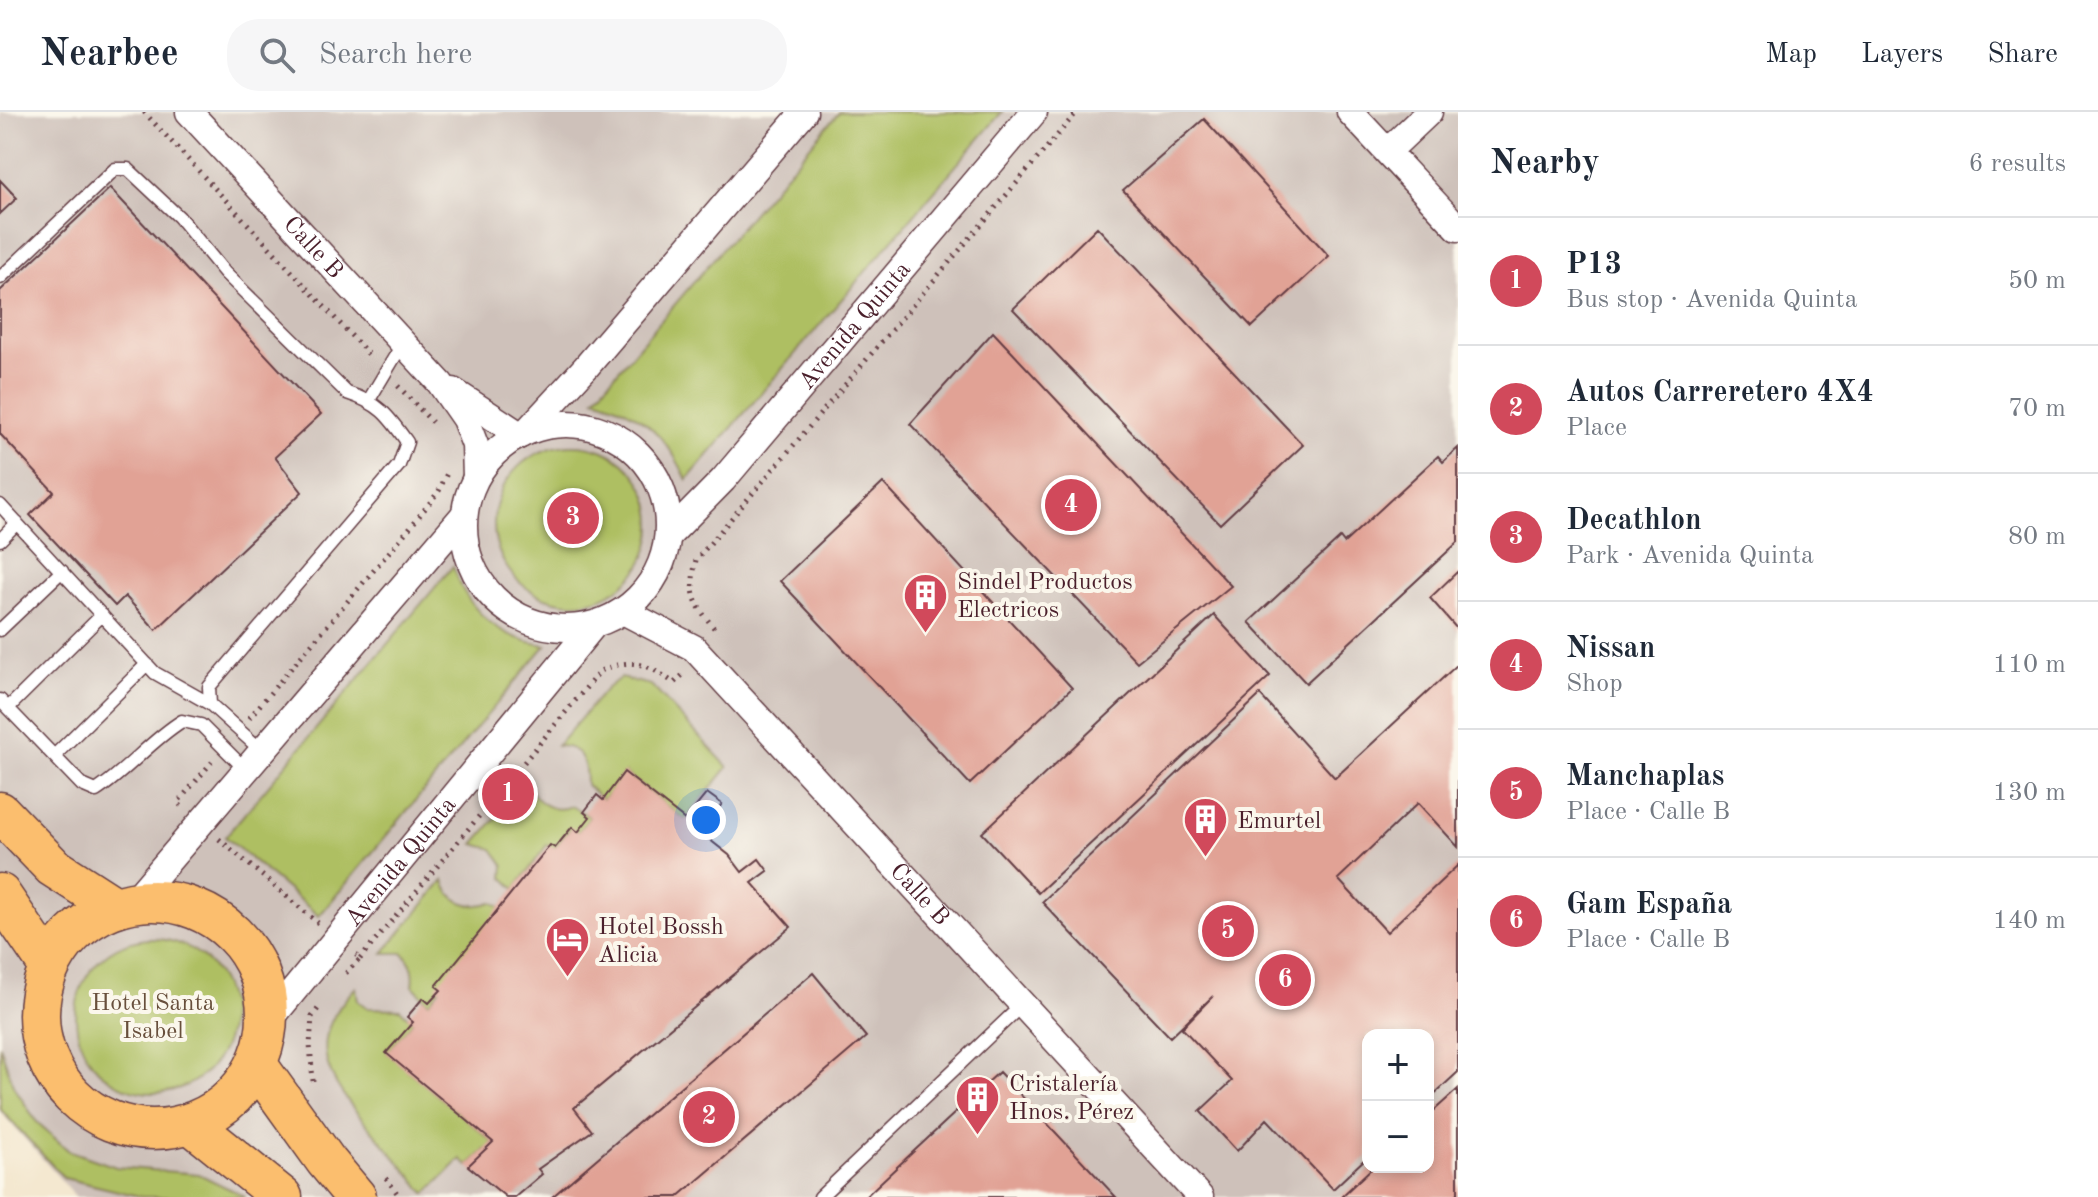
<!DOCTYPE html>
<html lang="en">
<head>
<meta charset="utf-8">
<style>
	body { margin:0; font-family:"Old Standard TT",serif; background:#f6f6f7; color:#1f2937 }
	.controls { position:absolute; right:24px; bottom:24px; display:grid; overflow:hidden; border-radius:16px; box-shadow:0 4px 12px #0003 }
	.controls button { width:72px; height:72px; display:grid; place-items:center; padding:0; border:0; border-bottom:2px solid #e0e1e3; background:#fff; color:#1f2937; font:40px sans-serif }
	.you { position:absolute; left:706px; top:708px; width:28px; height:28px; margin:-20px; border:6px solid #fff; border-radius:50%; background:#1a73e8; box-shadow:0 0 0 12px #1a73e833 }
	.badge { display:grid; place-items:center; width:52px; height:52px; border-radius:50%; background:#d1495b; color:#fff; font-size:26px; font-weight:700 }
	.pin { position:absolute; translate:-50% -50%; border:4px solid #fff; box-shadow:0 2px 8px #0006 }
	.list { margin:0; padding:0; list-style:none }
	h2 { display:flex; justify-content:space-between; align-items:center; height:104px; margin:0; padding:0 32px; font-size:34px }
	h2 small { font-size:26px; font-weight:400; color:#747a83 }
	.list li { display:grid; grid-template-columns:52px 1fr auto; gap:24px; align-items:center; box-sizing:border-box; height:128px; padding:0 32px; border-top:2px solid #e0e1e3 }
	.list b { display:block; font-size:30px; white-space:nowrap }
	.list p { margin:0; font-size:26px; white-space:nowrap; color:#747a83 }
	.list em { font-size:26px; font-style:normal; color:#747a83 }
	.icon { flex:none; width:44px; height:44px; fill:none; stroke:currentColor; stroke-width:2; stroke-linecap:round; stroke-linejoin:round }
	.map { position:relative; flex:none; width:1458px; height:1085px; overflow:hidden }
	header { display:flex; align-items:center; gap:48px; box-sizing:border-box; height:112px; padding:0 40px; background:#fff; border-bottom:2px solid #e0e1e3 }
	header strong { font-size:38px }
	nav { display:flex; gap:44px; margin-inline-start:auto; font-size:28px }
	.search { width:560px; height:72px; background:#f6f6f7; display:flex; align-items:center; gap:20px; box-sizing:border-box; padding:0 28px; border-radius:32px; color:#747a83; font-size:30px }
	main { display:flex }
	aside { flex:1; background:#fff }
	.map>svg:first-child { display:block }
	.industrial { fill:#cec1ba; fill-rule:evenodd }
	.green { fill:#aebf62; stroke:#7c6f46; stroke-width:2 }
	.building { fill:#e1a295 }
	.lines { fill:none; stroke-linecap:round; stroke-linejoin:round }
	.lane-casing { stroke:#643d44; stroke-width:15 }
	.street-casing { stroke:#643d44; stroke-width:29 }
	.primary-casing { stroke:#643d44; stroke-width:43 }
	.path { stroke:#643d44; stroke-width:5; stroke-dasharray:2 6; stroke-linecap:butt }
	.lane { stroke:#fff; stroke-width:12 }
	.street { stroke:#fff; stroke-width:26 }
	.primary { stroke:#fbbe6e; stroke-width:40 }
	.labels { text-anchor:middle; stroke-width:8; stroke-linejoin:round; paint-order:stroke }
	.street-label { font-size:24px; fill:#4a1f2b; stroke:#fbf7ec }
	.poi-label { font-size:24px; fill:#4a1f2b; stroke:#fbf7ec; text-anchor:start }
	.park-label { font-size:24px; fill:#684f3c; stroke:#fbf7ec }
</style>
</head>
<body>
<header>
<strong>Nearbee</strong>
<div class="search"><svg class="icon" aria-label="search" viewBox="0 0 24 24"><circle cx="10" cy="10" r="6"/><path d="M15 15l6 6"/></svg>Search here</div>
<nav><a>Map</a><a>Layers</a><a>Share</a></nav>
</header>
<main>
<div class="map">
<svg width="1458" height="1085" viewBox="0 0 1458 1085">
	<rect width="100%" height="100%" fill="#fbf7ec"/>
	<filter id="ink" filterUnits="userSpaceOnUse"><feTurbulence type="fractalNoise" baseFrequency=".0125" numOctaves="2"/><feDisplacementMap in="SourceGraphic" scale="16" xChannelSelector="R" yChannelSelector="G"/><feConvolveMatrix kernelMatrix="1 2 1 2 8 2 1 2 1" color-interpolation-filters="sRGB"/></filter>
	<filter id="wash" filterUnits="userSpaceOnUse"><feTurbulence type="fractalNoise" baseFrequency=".006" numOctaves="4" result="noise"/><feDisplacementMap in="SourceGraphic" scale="32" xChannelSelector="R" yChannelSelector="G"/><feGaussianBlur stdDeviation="1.8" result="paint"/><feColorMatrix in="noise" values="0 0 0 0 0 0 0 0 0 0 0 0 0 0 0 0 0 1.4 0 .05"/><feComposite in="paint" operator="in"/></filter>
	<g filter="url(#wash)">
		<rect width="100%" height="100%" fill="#f4e8d0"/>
		<path class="industrial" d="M 0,0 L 1458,0 L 1458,1085 L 76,1085 L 0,999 ZM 1368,923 L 1428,923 L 1428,1055 L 1368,1055 Z"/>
		<path class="green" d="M 839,0 L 1002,0 L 687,368 C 668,326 641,299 595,286 Z
			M494 412a79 79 0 1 1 158 0a79 79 0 1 1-158 0Z
			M 453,454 C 466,497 500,528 546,533 L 319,804 L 225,725 Z
			M 620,566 L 651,573 L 728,655 L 685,708 L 625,661 L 603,688 L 586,673 C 586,650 583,635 557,634 L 606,577 Z
			M 526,671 C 536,688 550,703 571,694 L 590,705 L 578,720 L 570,717 L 555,736 L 547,733 L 515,777 L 503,765 L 504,753 L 493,737 L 474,732 Z
			M 444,768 C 449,790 472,798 492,790 L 501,795 L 429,891 L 413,874 C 415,860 413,852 403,841 L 383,841 Z
			M76 904a77 77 0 1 1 154 0a77 77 0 1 1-154 0Z
			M 356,875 L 358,889 L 368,896 L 400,897 L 413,910 L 387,941 L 493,1030 L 468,1054 L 461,1047 L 426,1082 C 407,1059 388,1037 369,1015 C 326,965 303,931 356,875 Z
			M 0,933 L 13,973 L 36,1009 L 68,1038 L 116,1055 L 199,1062 L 246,1085 L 143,1085 L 64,1066 L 0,997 Z"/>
		<g id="blocks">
			<path class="building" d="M 1204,7 L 1329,144 L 1252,215 L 1123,78 Z
				M 0,68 L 17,86 L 0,102 Z
				M 110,76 L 321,302 L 275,345 L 302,380 L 156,518 L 125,484 L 115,494 L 30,403 L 54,380 L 0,322 L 0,179 Z
				M 1097,115 L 1303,333 L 1220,412 L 1013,197 Z
				M 993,220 L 1231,474 L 1137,550 L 910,312 Z
				M 1458,336 L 1458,430 L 1306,571 L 1249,510 L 1340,426 L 1344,431 L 1438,344 L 1443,350 Z
				M 883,371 L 1072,576 L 970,672 L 780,469 Z
				M 1458,459 L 1458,518 L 1430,486 Z
				M 1214,503 L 1270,564 L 1038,781 L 982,721 Z
				M 1458,552 L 1458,735 L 1418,691 L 1338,767 L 1387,820 L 1458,753 L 1458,960 L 1428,988 L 1428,923 L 1368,923 L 1368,1044 L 1333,1077 L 1267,1007 L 1237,1039 L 1200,999 L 1232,969 L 1182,916 L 1213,884 L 1170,925 L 1042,790 L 1260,583 L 1335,666 Z
				M 624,660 L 685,708 L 707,681 L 722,692 L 700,720 L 729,743 L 742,760 L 759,747 L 768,759 L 752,771 L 791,815 L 574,996 L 592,1019 L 538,1057 L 542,1062 L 515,1085 L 506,1085 L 468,1054 L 493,1030 L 386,941 L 413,910 L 407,905 L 423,886 L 429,891 L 441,878 L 436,874 L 550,733 L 555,736 L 572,715 L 578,720 L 590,705 L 584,700 L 597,683 L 603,688 Z
				M 813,861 L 866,925 L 678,1085 L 552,1085 Z
				M 999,960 L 1116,1085 L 865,1085 L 913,1040 Z
				M 1458,977 L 1458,1081 L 1454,1085 L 1341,1085 L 1373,1055 L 1428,1055 L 1428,1004 Z"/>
		</g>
	</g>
	<g filter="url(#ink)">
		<use href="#blocks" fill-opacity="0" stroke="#643d44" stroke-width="2"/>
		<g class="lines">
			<defs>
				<path id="lane" d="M 0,166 L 115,57 L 128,57 L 179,105 L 225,161 L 347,281 C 379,291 388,303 407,330 L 399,353 L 209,575 L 210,592 L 262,639
					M 369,288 L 403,231
					M 0,393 L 155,561 L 210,592
					M 0,428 L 17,411
					M 0,518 L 62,459
					M 0,588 L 82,673 L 96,679 C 127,659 151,628 182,609 L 201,613 L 246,658
					M 8,596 L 102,503
					M 54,644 L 147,552
					M 820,1085 L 1024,891"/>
				<g id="street">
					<path id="s1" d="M 189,0 L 440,271 L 465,307 L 475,333 L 476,365"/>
					<path d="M 1350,0 L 1458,116"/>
					<path d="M 1388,39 L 1429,0"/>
					<path d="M 453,279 L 520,323"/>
					<circle cx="566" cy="414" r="102"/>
					<path d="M 528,318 L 586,255 L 804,0"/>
					<path id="s2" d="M 669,423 L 723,368 L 1034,0"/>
					<path id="s3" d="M 625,500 L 694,536 L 1200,1085"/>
					<path d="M 134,789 L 464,403"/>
					<path id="s4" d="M 268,910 L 593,514"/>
				</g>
				<path id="primary" d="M 0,700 L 53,755 L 115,795
					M 0,782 L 49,854
					M39 903a114 114 0 1 1 228 0a114 114 0 1 1-228 0Z
					M 257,953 L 326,1049 L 356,1085
					M 191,1012 L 282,1085"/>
			</defs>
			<use href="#lane" class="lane-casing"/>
			<use href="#street" class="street-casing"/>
			<use href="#primary" class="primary-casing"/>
			<path class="path" d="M 144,0 L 372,246
				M 398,274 L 432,310
				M 714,516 C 693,490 689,481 696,448 L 1077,0
				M 249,606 L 412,413 L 439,379 L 448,359
				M 181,694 L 178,690 L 212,650
				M 219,727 L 318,811
				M 360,847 L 600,559 C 632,545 646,551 674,571 L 685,561
				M 346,861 L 360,847 L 356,843
				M 313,969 L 310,933 L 312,905 L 320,894
				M 386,1066 L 400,1085"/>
			<use href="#lane" class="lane"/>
			<use href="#street" class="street"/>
			<use href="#primary" class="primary"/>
		</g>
	</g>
	<defs>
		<symbol id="building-pin" viewBox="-11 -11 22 30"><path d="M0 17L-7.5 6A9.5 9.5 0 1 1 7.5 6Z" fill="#d1495b" stroke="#fbf7ec"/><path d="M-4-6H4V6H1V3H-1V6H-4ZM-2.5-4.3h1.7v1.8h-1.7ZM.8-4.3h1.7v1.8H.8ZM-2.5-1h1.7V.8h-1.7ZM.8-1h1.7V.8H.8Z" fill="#fff"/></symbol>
		<symbol id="hotel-pin" viewBox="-11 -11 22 30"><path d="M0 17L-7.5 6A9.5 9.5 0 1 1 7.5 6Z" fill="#d1495b" stroke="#fbf7ec"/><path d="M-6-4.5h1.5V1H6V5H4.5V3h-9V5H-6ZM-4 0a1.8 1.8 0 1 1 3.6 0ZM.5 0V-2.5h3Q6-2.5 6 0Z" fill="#fff"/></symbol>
	</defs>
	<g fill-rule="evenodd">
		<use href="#building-pin" x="900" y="458" width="51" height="69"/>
		<use href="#building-pin" x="1180" y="682" width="51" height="69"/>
		<use href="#hotel-pin" x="542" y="802" width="51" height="69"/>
		<use href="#building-pin" x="952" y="960" width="51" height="69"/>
	</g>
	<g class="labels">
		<g class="street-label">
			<text dy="8" stroke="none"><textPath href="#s1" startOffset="184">Calle B</textPath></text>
			<text dy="8" stroke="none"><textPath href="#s2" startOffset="280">Avenida Quinta</textPath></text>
			<text dy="8" stroke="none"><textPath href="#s4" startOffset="208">Avenida Quinta</textPath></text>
			<text dy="8" stroke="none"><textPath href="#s3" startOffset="412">Calle B</textPath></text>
		</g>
		<g class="poi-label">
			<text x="957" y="477">Sindel Productos<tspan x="957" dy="28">Electricos</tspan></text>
			<text x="1237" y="716">Emurtel</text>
			<text x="598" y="822">Hotel Bossh<tspan x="598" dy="28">Alicia</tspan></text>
			<text x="1009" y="979">Cristalería<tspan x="1009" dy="28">Hnos. Pérez</tspan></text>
		</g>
		<g class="park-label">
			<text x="153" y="898">Hotel Santa<tspan x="153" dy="28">Isabel</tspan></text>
		</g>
	</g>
</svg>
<div class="controls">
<button>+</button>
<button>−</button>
</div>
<div class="you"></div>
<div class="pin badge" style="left:508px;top:682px">1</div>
<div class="pin badge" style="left:709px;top:1005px">2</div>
<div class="pin badge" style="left:573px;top:406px">3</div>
<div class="pin badge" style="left:1071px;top:393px">4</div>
<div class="pin badge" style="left:1228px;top:819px">5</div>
<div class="pin badge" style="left:1285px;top:868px">6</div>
</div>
<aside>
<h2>Nearby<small>6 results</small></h2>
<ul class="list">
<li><span class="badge">1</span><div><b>P13</b><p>Bus stop · Avenida Quinta</p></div><em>50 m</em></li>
<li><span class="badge">2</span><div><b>Autos Carreretero 4X4</b><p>Place</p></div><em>70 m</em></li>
<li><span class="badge">3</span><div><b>Decathlon</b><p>Park · Avenida Quinta</p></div><em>80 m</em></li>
<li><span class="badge">4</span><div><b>Nissan</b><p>Shop</p></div><em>110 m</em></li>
<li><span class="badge">5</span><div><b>Manchaplas</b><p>Place · Calle B</p></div><em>130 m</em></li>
<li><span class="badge">6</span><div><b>Gam España</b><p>Place · Calle B</p></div><em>140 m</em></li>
</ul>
</aside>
</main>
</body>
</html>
